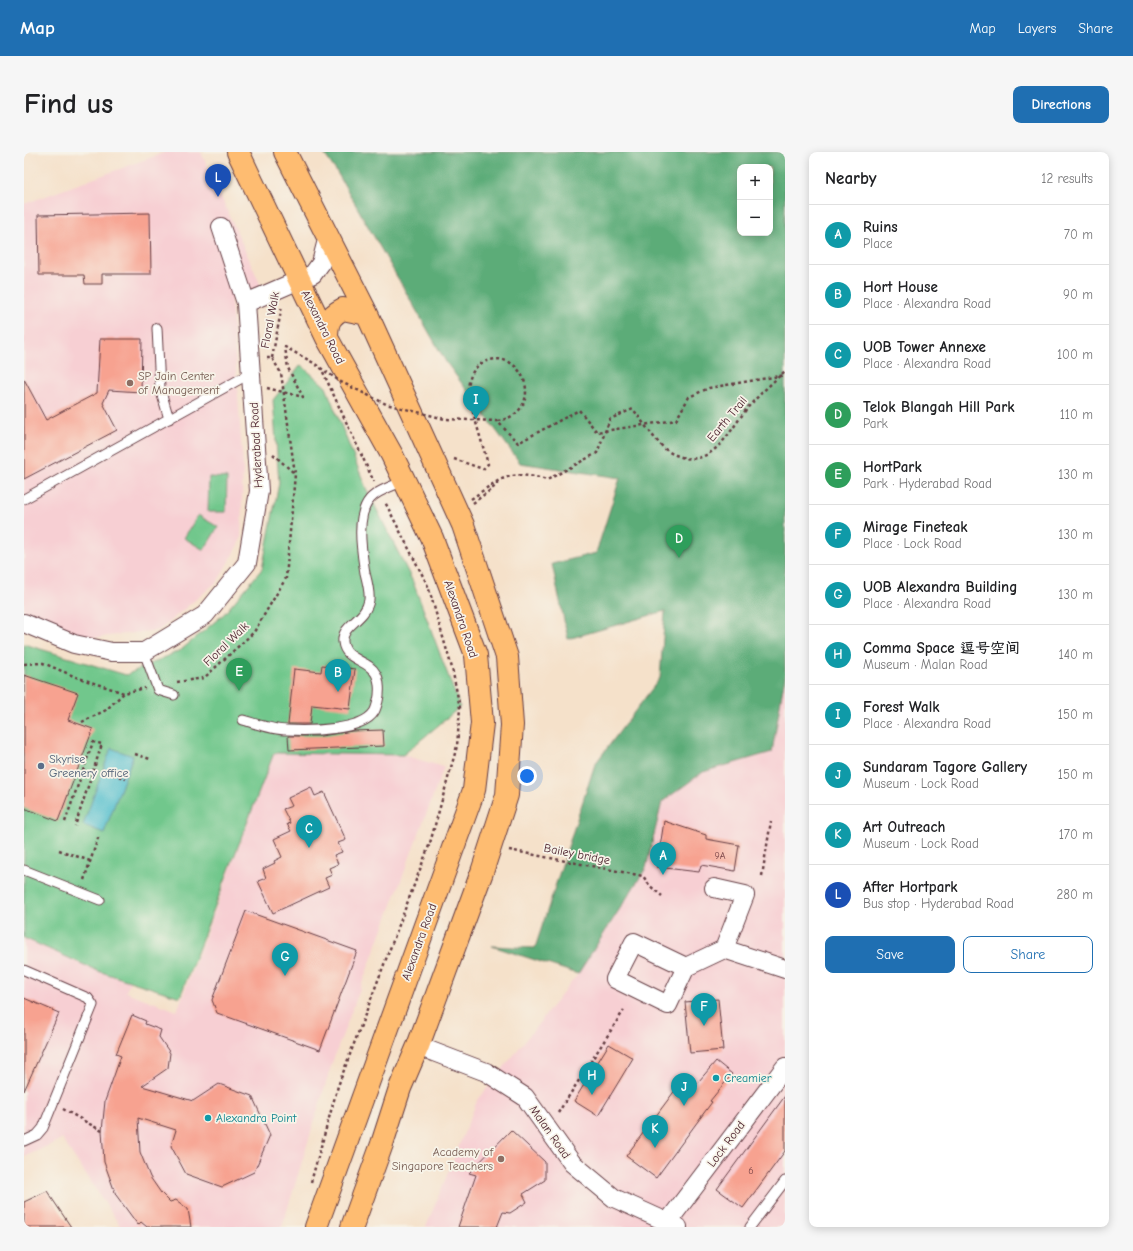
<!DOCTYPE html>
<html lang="en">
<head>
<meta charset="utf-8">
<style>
	body { margin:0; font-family:"Comic Neue","LXGW WenKai TC",sans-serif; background:#f6f6f6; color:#202124 }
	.controls { position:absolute; right:12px; top:12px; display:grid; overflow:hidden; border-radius:8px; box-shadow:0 2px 10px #0003 }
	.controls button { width:36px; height:36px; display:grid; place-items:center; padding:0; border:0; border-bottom:1px solid #e0e0e0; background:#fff; color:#202124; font:20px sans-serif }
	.you { position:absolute; left:503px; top:624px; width:14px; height:14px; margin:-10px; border:3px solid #fff; border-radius:50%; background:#1a73e8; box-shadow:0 0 0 6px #1a73e833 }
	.badge { display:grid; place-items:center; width:26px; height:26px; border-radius:50%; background:#1f6fb2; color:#fff; font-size:13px; font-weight:700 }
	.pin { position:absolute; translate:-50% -33px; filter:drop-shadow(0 1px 2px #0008) }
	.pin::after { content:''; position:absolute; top:21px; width:14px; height:12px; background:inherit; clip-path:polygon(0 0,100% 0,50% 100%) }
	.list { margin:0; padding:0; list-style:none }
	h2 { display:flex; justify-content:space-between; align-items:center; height:52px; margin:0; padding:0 16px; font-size:17px }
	h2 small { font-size:13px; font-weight:400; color:#757577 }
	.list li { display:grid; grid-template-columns:26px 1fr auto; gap:12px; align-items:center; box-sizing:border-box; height:60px; padding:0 16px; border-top:1px solid #e0e0e0 }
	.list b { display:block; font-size:15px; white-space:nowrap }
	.list p { margin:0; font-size:13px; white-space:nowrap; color:#757577 }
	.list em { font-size:13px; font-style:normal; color:#757577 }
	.actions { display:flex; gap:8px; padding:12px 16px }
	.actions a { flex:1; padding:9px 0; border:1px solid #1f6fb2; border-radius:8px; text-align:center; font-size:14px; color:#1f6fb2 }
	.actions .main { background:#1f6fb2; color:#fff }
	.map { position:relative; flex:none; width:761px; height:1075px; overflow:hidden; border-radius:8px }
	header { display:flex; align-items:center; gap:24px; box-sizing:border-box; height:56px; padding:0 20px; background:#1f6fb2; color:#fff }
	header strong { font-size:19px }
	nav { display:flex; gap:22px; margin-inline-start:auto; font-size:14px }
	.intro { display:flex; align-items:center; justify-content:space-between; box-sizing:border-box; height:96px; padding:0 24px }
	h1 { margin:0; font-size:28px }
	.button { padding:10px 18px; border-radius:8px; background:#1f6fb2; color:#fff; font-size:14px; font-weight:700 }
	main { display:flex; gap:24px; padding:0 24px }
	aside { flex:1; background:#fff; border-radius:8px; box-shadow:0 2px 10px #0003 }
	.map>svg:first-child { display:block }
	.built { fill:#f7cfd3 }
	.green { fill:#71c78c; stroke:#5e735c }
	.forest { fill:#5cac78; stroke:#536652; fill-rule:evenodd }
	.water { fill:#53bfce; stroke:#4e6f7c }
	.building { fill:#f7a290 }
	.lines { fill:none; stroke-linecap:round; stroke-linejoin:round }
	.service-casing { stroke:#643c43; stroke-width:11 }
	.minor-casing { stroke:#643c43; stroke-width:20 }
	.primary-casing { stroke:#643c43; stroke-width:24 }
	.path { stroke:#643c43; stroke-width:2.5; stroke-dasharray:3 3; stroke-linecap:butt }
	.service { stroke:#fff; stroke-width:9 }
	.minor { stroke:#fff; stroke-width:18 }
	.primary { stroke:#febc71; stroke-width:22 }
	.path-bridge { stroke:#643c43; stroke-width:2.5; stroke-dasharray:3 3; stroke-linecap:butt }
	.education-dot { fill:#8d6e63; stroke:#f7f3e8; stroke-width:1.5 }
	.service-dot { fill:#5c6f8a; stroke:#f7f3e8; stroke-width:1.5 }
	.culture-dot { fill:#0f9aa8; stroke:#f7f3e8; stroke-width:1.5 }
	.labels { text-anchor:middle; stroke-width:3.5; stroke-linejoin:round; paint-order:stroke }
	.number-label { font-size:10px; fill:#754044 }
	.street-label { font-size:12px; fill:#4a1f2b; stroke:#f7f3e8 }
	.education-label { font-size:12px; fill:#785e54; stroke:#f7f3e8; text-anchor:start }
	.service-label { font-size:12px; fill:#4e5e75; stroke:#f7f3e8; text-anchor:start }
	.culture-label { font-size:12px; fill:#0d838f; stroke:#f7f3e8; text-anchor:start }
</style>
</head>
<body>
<header>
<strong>Map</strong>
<nav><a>Map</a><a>Layers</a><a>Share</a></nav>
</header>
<div class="intro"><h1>Find us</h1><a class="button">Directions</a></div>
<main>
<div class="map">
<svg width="761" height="1075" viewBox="0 0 761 1075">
	<rect width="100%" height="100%" fill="#f7f3e8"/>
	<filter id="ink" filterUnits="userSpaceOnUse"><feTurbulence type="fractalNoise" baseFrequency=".025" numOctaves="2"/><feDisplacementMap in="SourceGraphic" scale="8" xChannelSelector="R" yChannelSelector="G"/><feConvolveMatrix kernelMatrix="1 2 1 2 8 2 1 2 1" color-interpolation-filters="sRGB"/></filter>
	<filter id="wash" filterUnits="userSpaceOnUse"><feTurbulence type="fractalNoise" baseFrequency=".012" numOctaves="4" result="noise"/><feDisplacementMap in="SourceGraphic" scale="16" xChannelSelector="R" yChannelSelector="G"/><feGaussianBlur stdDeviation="0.9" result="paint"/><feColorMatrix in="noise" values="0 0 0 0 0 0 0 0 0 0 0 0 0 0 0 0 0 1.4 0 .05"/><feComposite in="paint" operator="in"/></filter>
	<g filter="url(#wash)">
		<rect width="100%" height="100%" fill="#f5e1ca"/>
		<path class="built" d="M 142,0 L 177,0 L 238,136 L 207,148 L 219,314 L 217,387 L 194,429 L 135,478 L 59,487 L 0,465 L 0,52 Z
			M 761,524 L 761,1075 L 402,1075 L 453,949 L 554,822 L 622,716 L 638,650 L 679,620 L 748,600 Z
			M 250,601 L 379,603 L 420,615 L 308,911 L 258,1075 L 97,1075 L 38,987 L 0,1005 L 0,786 L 74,819 L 106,829 L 102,840 L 153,859 Z"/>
		<path class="green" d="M 277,213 L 302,235 L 342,336 L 389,430 L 436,555 L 379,603 L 250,601 L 156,845 L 74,819 L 0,786 L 0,492 L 102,523 L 157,498 L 200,462 L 238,417 L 255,331 L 249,248 Z
			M 185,325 L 203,326 L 202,360 L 184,360 Z
			M 174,363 L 194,375 L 180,398 L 160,386 Z"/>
		<path class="forest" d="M 299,0 L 761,0 L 761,524 L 748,600 L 679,620 L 638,650 L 622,716 L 554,822 L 468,794 L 511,796 L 571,612 L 636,526 L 641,459 L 544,487 L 528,412 L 572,401 L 596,326 L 496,311 L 422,210 L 314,22 ZM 716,15 L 746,15 L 746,81 L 716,81 Z"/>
		<path class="water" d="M 87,596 L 109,604 L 80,681 L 59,673 Z"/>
		<g id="blocks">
			<path class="building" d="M 126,61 L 127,122 L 78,122 L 78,132 L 61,132 L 60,123 L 15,123 L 14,63 Z
				M 76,187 L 118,187 L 117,240 L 85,238 L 79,251 L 93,278 L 0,327 L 0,227 L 22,268 L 73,241 Z
				M 298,513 L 331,517 L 326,557 L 288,553 L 286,572 L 264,572 L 270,517 L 297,520 Z
				M 0,523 L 54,541 L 44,568 L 69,577 L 34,669 L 0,656 Z
				M 359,578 L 360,594 L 265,598 L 264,584 L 297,584 L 328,579 Z
				M 287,635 L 291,644 L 300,640 L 322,688 L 314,691 L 318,700 L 310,703 L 314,712 L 305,716 L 308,723 L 301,726 L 305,735 L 249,761 L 234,729 L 242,726 L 239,717 L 251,711 L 250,709 L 258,705 L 250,687 L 267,679 L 263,672 L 266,671 L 259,657 L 268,654 L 264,646 Z
				M 640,669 L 682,683 L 682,687 L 715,693 L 711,719 L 677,713 L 675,720 L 633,715 Z
				M 222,759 L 333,799 L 296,898 L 193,861 L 188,848 Z
				M 0,846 L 35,861 L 0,939 Z
				M 694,847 L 699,898 L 666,901 L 661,850 Z
				M 108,863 L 122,869 L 121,872 L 137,878 L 135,885 L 146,901 L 144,916 L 118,934 L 169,949 L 195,932 L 228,944 L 246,983 L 230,1020 L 198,1035 L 162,1022 L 147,994 L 152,978 L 114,966 L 116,1000 L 126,1025 L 137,1041 L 146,1050 L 152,1048 L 164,1057 L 167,1075 L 123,1075 L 117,1070 L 114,1073 L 92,1043 L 80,1010 L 78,979 L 81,949 L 97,904 L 92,902 Z
				M 585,892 L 609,906 L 574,964 L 550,949 Z
				M 692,909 L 708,922 L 686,949 L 688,950 L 632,1026 L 602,1004 L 658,929 L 669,936 Z
				M 761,944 L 761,999 L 719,1056 L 693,1037 Z
				M 487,978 L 521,1010 L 521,1028 L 499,1042 L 503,1050 L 486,1061 L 479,1060 L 473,1075 L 434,1075 L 452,1023 L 445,1021 Z
				M 23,1039 L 47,1075 L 0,1075 L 0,1050 Z"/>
		</g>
	</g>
	<g filter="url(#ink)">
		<use href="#blocks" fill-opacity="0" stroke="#643c43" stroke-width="1"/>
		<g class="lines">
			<defs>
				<path id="service" d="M 133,176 L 136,236 L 145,267
					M 0,347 L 227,221
					M 120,500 L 134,538 L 150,543
					M 219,568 C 233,572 249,578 263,578 C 284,579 338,579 350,560 C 352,557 353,552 354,549 C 356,541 356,529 352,522 C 344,507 321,509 319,490 C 317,473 342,468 345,448 C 346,440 343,429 341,421 C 338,401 331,364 346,347 C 354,338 369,334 380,329
					M 0,718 L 76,748
					M 0,818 L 64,846 L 69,853 L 19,976 L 13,983 L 0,989
					M 726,1075 L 761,1029"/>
				<path id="minor" d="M 222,151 L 289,122 L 297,111 L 304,84
					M 0,471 L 50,492 L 88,500 L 120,500 L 181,463 L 223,411 L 235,339 L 222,151 L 197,75
					M 700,797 L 761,817
					M 662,815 L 610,790 L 591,827 L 644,853 L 662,815 L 700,797 L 721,743 L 690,736
					M 394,894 L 462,920 L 501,945 L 548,1011 L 590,1046 L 654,1075
					M 643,1071 L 761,915"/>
				<path id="primary" d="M 214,0 L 303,186 L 368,303 L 408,386 L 452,503 L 458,571 L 450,638 L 292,1075
					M 261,0 L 343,162 L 439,373 L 483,505 L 488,573 L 483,643 L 458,720 L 394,894 L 376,936 L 358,992 L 328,1075
					M 303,186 C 303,171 305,164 319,157 L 343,162"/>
			</defs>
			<use href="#service" class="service-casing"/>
			<use href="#minor" class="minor-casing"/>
			<use href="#primary" class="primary-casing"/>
			<path class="path" d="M 248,206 L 258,154
				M 299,220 L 350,330
				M 249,302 L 271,322
				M 430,307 L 459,317 L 464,312 L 444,243 C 444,230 446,218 458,211 C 499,190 525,261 473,269
				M 447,347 C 477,326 485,317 523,328 L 573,301 L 586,267 L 609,257 C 619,270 629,286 641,297 C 647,302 654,304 661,306 C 693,312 709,272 726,253 C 737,241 749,230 761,219
				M 449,351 L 473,333 L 473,330
				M 0,512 L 19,511 L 52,525 L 100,541
				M 153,530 L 180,526 L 230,480 L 262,426 L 271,322 L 257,221 L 248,206 L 243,206
				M 58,570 L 82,558 L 100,541 L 121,536
				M 111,602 L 126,607
				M 78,618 L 102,627
				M 41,670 L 69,590 L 78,592 L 51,674
				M 35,698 L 66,709
				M 485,698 L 619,724 L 626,734 L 638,744
				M 738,724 L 747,669
				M 60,728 L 75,683
				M 39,957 L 78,979
				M 534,961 L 600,858
				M 287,1030 L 314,934 L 406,691 L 433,594 L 436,556 L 428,516 L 404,434 L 361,350"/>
			<use href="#service" class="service"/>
			<use href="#minor" class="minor"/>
			<use href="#primary" class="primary"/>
			<path class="path-bridge" d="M 243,236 L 279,245 L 264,216 L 261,195 L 288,210 L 317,230 L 362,252 L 421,267 L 473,269 L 494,291 L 555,258 L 573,280 L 652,268 L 665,245 L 685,236 L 761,223"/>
		</g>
	</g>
	<g class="education-dot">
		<circle cx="106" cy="231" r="4"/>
		<circle cx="477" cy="1007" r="4"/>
	</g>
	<circle class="service-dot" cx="17" cy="614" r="4"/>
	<g class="culture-dot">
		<circle cx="692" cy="926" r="4"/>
		<circle cx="184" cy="966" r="4"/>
	</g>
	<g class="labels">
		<g class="number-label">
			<text x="696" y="707">9A</text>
			<text x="727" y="1022">6</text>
		</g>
		<g class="street-label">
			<text transform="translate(246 168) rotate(-79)" y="4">Floral Walk</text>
			<text transform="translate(299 175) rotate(63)" y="4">Alexandra Road</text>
			<text transform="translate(703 267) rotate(-50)" y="4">Earth Trail</text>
			<text transform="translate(232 293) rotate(-93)" y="4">Hyderabad Road</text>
			<text transform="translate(437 467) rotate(71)" y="4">Alexandra Road</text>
			<text transform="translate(202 492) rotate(-44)" y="4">Floral Walk</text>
			<text transform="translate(553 702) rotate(11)" y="4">Bailey bridge</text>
			<text transform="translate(395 790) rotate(-70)" y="4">Alexandra Road</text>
			<text transform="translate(526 980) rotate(55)" y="4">Malan Road</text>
			<text transform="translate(702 992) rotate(-53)" y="4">Lock Road</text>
		</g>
		<g class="education-label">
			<text x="114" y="228">SP Jain Center<tspan x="114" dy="14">of Management</tspan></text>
			<text x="469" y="1004" text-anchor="end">Academy of<tspan x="469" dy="14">Singapore Teachers</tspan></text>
		</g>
		<g class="service-label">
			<text x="25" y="611">Skyrise<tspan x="25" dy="14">Greenery office</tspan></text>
		</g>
		<g class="culture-label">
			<text x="700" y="930">Creamier</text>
			<text x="192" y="970">Alexandra Point</text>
		</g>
	</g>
</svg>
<div class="controls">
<button>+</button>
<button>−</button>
</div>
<div class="you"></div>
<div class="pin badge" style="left:639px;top:723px;background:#0f9aa8">A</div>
<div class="pin badge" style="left:314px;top:540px;background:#0f9aa8">B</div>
<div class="pin badge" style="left:285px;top:696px;background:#0f9aa8">C</div>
<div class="pin badge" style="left:655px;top:406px;background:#2e9e5b">D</div>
<div class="pin badge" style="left:215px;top:539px;background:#2e9e5b">E</div>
<div class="pin badge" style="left:680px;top:874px;background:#0f9aa8">F</div>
<div class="pin badge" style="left:261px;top:824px;background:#0f9aa8">G</div>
<div class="pin badge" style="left:568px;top:943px;background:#0f9aa8">H</div>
<div class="pin badge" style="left:452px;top:267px;background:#0f9aa8">I</div>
<div class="pin badge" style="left:660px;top:954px;background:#0f9aa8">J</div>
<div class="pin badge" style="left:631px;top:996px;background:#0f9aa8">K</div>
<div class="pin badge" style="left:194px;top:45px;background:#1a4fb4">L</div>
</div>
<aside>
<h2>Nearby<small>12 results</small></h2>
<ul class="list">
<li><span class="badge" style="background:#0f9aa8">A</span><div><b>Ruins</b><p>Place</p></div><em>70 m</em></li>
<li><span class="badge" style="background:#0f9aa8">B</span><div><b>Hort House</b><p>Place · Alexandra Road</p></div><em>90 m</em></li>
<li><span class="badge" style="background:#0f9aa8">C</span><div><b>UOB Tower Annexe</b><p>Place · Alexandra Road</p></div><em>100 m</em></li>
<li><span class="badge" style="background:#2e9e5b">D</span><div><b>Telok Blangah Hill Park</b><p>Park</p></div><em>110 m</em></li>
<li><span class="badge" style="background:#2e9e5b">E</span><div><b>HortPark</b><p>Park · Hyderabad Road</p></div><em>130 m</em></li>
<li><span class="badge" style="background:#0f9aa8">F</span><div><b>Mirage Fineteak</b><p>Place · Lock Road</p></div><em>130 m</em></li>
<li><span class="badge" style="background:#0f9aa8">G</span><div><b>UOB Alexandra Building</b><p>Place · Alexandra Road</p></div><em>130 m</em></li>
<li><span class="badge" style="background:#0f9aa8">H</span><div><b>Comma Space 逗号空间</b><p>Museum · Malan Road</p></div><em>140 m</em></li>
<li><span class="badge" style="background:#0f9aa8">I</span><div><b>Forest Walk</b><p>Place · Alexandra Road</p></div><em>150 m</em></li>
<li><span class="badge" style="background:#0f9aa8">J</span><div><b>Sundaram Tagore Gallery</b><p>Museum · Lock Road</p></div><em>150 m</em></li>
<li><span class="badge" style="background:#0f9aa8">K</span><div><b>Art Outreach</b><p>Museum · Lock Road</p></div><em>170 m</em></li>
<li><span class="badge" style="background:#1a4fb4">L</span><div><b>After Hortpark</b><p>Bus stop · Hyderabad Road</p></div><em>280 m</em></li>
</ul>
<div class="actions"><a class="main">Save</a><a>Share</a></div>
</aside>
</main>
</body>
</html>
